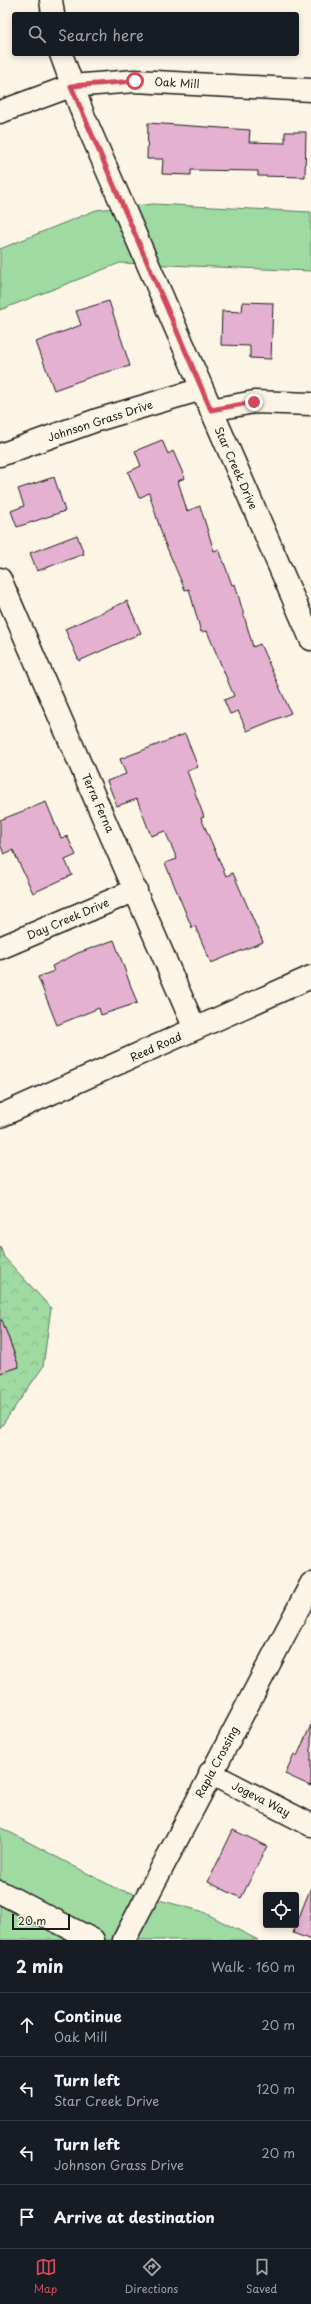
<!DOCTYPE html>
<html lang="en">
<head>
<meta charset="utf-8">
<style>
	body { margin:0; font-family:"Playpen Sans",sans-serif; background:#242831; color:#f1f3f6 }
	.controls { position:absolute; right:12px; bottom:12px; display:grid; overflow:hidden; border-radius:4px; box-shadow:0 2px 6px #0003 }
	.controls button { width:36px; height:36px; display:grid; place-items:center; padding:0; border:0; border-bottom:1px solid #363941; background:#171b24; color:#f1f3f6; font:20px sans-serif }
	.scale { position:absolute; left:12px; bottom:10px; width:58px; box-sizing:border-box; padding-left:4px; border:2px solid #1c1c1c; border-top:0; font-size:11px; line-height:14px; white-space:nowrap; color:#1c1c1c; -webkit-text-stroke:3px #fcf5e5; paint-order:stroke }
	.stop { position:absolute; width:12px; height:12px; margin:-9px; border:3px solid #d1495b; border-radius:50%; background:#fff }
	.stop.end { background:#d1495b; border-color:#fff; box-shadow:0 1px 4px #0008 }
	.list { margin:0; padding:0; list-style:none }
	h2 { display:flex; justify-content:space-between; align-items:center; height:52px; margin:0; padding:0 16px; font-size:17px }
	h2 small { font-size:13px; font-weight:400; color:#9ea1a6 }
	.list li { display:grid; grid-template-columns:26px 1fr auto; gap:12px; align-items:center; box-sizing:border-box; height:64px; padding:0 16px; border-top:1px solid #363941 }
	.list b { display:block; font-size:15px; white-space:nowrap }
	.list p { margin:0; font-size:13px; white-space:nowrap; color:#9ea1a6 }
	.list em { font-size:13px; font-style:normal; color:#9ea1a6 }
	.icon { flex:none; width:22px; height:22px; fill:none; stroke:currentColor; stroke-width:2; stroke-linecap:round; stroke-linejoin:round }
	.map { position:relative; flex:none; width:311px; height:1940px; overflow:hidden }
	.search { position:absolute; background:#171b24; box-shadow:0 2px 6px #0003; left:12px; right:12px; top:12px; height:44px; display:flex; align-items:center; gap:10px; box-sizing:border-box; padding:0 14px; border-radius:4px; color:#9ea1a6; font-size:15px }
	.sheet { height:308px; background:#171b24 }
	nav { display:flex; justify-content:space-around; align-items:center; box-sizing:border-box; height:56px; border-top:1px solid #363941; background:#171b24; font-size:11px; color:#9ea1a6 }
	nav a { display:grid; justify-items:center; gap:2px }
	nav .on { color:#d1495b }
	.map>svg:first-child { display:block }
	.grass { fill:#9edaa1; stroke:#5d7b5e }
	.forest { fill:url(#forest-crowns); stroke:#5d7b5e }
	.building { fill:#e4b2d0; stroke:#1c1c1c }
	.lines { fill:none; stroke-linecap:round; stroke-linejoin:round }
	.minor-casing { stroke:#1c1c1c; stroke-width:25 }
	.minor { stroke:#fcf5e5; stroke-width:22 }
	.route { stroke:#d1495b; stroke-width:5 }
	.labels { text-anchor:middle; stroke-width:4; stroke-linejoin:round; paint-order:stroke }
	.street-label { font-size:11px; fill:#1c1c1c; stroke:#fcf5e5 }
</style>
</head>
<body>
<div class="map">
<svg width="311" height="1940" viewBox="0 0 311 1940">
	<defs>
		<pattern id="forest-crowns" width="20" height="18" patternUnits="userSpaceOnUse"><rect width="20" height="18" fill="#9edaa1"/><path d="M2 6a3 3 0 1 1 6 0M12 15a3 3 0 1 1 6 0" fill="none" stroke="#88ba8a"/></pattern>
	</defs>
	<rect width="100%" height="100%" fill="#fcf5e5"/>
	<filter id="ink" filterUnits="userSpaceOnUse"><feTurbulence type="fractalNoise" baseFrequency=".025" numOctaves="2"/><feDisplacementMap in="SourceGraphic" scale="8" xChannelSelector="R" yChannelSelector="G"/><feConvolveMatrix kernelMatrix="1 2 1 2 8 2 1 2 1" color-interpolation-filters="sRGB"/></filter>
	<g filter="url(#ink)">
		<path class="grass" d="M 153,204 L 311,212 L 311,271 L 120,263 L 0,310 L 0,249 L 96,210 Z
			M 0,1827 L 117,1889 L 201,1911 L 258,1940 L 0,1940 Z"/>
		<path class="forest" d="M 0,1246 L 4,1257 L 51,1308 L 43,1367 L 0,1428 L 0,1373 L 19,1367 L 7,1333 L 0,1335 Z"/>
		<path class="building" d="M 148,123 L 250,130 L 249,142 L 285,143 L 285,132 L 306,132 L 305,177 L 258,176 L 258,171 L 191,170 L 191,175 L 162,174 L 163,159 L 147,159 Z
			M 109,301 L 130,366 L 96,375 L 54,390 L 36,342 L 81,325 L 76,311 Z
			M 243,302 L 273,303 L 271,359 L 250,358 L 250,346 L 221,345 L 222,311 L 242,312 Z
			M 162,440 L 168,454 L 173,451 L 185,478 L 178,481 L 187,511 L 200,506 L 214,551 L 219,549 L 232,585 L 235,584 L 253,647 L 260,644 L 291,713 L 247,731 L 238,711 L 230,714 L 224,700 L 234,696 L 207,631 L 201,632 L 189,589 L 185,590 L 164,541 L 149,493 L 139,498 L 128,472 L 141,466 L 135,451 Z
			M 54,477 L 65,511 L 17,527 L 11,511 L 24,506 L 18,489 Z
			M 77,535 L 84,554 L 37,571 L 30,553 Z
			M 127,601 L 141,633 L 79,661 L 65,629 Z
			M 185,734 L 198,767 L 187,771 L 204,817 L 201,818 L 226,876 L 233,873 L 263,942 L 211,963 L 195,926 L 192,928 L 165,863 L 177,859 L 165,831 L 151,836 L 137,799 L 117,806 L 107,781 L 126,774 L 120,759 Z
			M 46,802 L 61,838 L 67,836 L 76,855 L 65,860 L 72,875 L 33,893 L 13,850 L 4,854 L 0,844 L 0,820 Z
			M 114,940 L 137,1003 L 101,1015 L 99,1008 L 57,1025 L 38,977 L 54,971 L 52,966 L 78,953 Z
			M 0,1320 L 2,1320 L 19,1367 L 0,1373 Z
			M 311,1725 L 311,1786 L 285,1774 L 294,1754 L 297,1756 Z
			M 233,1830 L 267,1846 L 241,1898 L 208,1882 Z
			M 310,1889 L 311,1889 L 311,1940 L 293,1933 Z"/>
		<g class="lines">
			<defs>
				<path id="minor" d="M 51,0 L 53,14
					M 61,54 L 84,117 L 311,639
					M 0,112 L 71,86 L 135,81 L 311,90
					M 211,410 L 254,402 L 311,404
					M 0,455 L 97,420 L 202,389
					M 0,579 L 195,1029
					M 0,948 L 136,890
					M 0,1116 L 311,977
					M 210,1773 L 311,1825
					M 0,1892 L 93,1940
					M 124,1940 L 311,1584"/>
			</defs>
			<use href="#minor" class="minor-casing"/>
			<use href="#minor" class="minor"/>
		</g>
	</g>
	<g class="lines" filter="url(#ink)">
		<path class="route" d="M 135,81 L 71,86 L 211,410 L 254,402"/>
	</g>
	<g class="labels">
		<g class="street-label">
			<text transform="translate(177 83) rotate(3)" y="4">Oak Mill</text>
			<text transform="translate(100 421) rotate(-18)" y="4">Johnson Grass Drive</text>
			<text transform="translate(236 468) rotate(66)" y="4">Star Creek Drive</text>
			<text transform="translate(98 803) rotate(66)" y="4">Terra Ferna</text>
			<text transform="translate(68 919) rotate(-23)" y="4">Day Creek Drive</text>
			<text transform="translate(156 1047) rotate(-24)" y="4">Reed Road</text>
			<text transform="translate(217 1762) rotate(-62)" y="4">Rapla Crossing</text>
			<text transform="translate(261 1799) rotate(27)" y="4">Jogeva Way</text>
		</g>
	</g>
</svg>
<div class="controls">
<button><svg class="icon" aria-label="locate" viewBox="0 0 24 24"><circle cx="12" cy="12" r="6"/><path d="M12 2v4M12 18v4M2 12h4M18 12h4"/></svg></button>
</div>
<div class="scale">20 m</div>
<div class="stop" style="left:135px;top:81px"></div>
<div class="stop end" style="left:254px;top:402px"></div>
<div class="search"><svg class="icon" aria-label="search" viewBox="0 0 24 24"><circle cx="10" cy="10" r="6"/><path d="M15 15l6 6"/></svg>Search here</div>
</div>
<section class="sheet">
<h2>2 min<small>Walk · 160 m</small></h2>
<ul class="list">
<li><svg class="icon" aria-label="ahead" viewBox="0 0 24 24"><path d="M12 20V5M6 11l6-6 6 6"/></svg><div><b>Continue</b><p>Oak Mill</p></div><em>20 m</em></li>
<li><svg class="icon" aria-label="left" viewBox="0 0 24 24"><path d="M17 20v-9H6M10 6l-5 5 5 5"/></svg><div><b>Turn left</b><p>Star Creek Drive</p></div><em>120 m</em></li>
<li><svg class="icon" aria-label="left" viewBox="0 0 24 24"><path d="M17 20v-9H6M10 6l-5 5 5 5"/></svg><div><b>Turn left</b><p>Johnson Grass Drive</p></div><em>20 m</em></li>
<li><svg class="icon" aria-label="arrive" viewBox="0 0 24 24"><path d="M6 21V4h12l-3 4 3 4H6"/></svg><div><b>Arrive at destination</b></div></li>
</ul>
</section>
<nav>
<a class="on"><svg class="icon" aria-label="map" viewBox="0 0 24 24"><path d="M3 6l6-2 6 2 6-2v14l-6 2-6-2-6 2zM9 4v14M15 6v14"/></svg>Map</a>
<a><svg class="icon" aria-label="directions" viewBox="0 0 24 24"><path d="M12 3l9 9-9 9-9-9zM9 14v-3h6M13 9l2 2-2 2"/></svg>Directions</a>
<a><svg class="icon" aria-label="saved" viewBox="0 0 24 24"><path d="M7 4h10v16l-5-4-5 4z"/></svg>Saved</a>
</nav>
</body>
</html>
